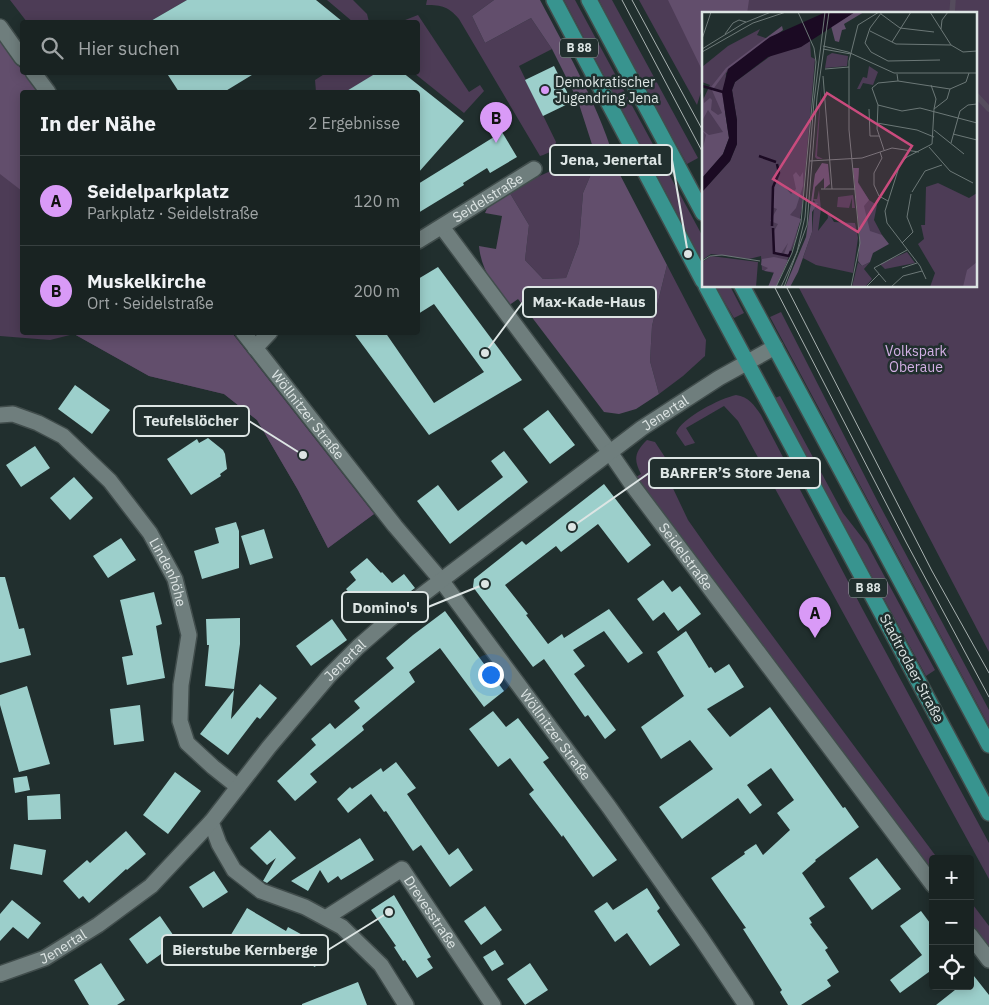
<!DOCTYPE html>
<html lang="de">
<head>
<meta charset="utf-8">
<style>
	body { margin:0; font-family:"IBM Plex Sans",sans-serif; background:#222b2a; color:#f1f3f6 }
	.controls { position:absolute; right:15px; bottom:15px; display:grid; overflow:hidden; border-radius:5px; box-shadow:0 2px 12px #0003 }
	.controls button { width:45px; height:45px; display:grid; place-items:center; padding:0; border:0; border-bottom:1px solid #374040; background:#192322; color:#f1f3f6; font:25px sans-serif }
	.you { position:absolute; left:490px; top:674px; width:18px; height:18px; margin:-12px; border:4px solid #fff; border-radius:50%; background:#1a73e8; box-shadow:0 0 0 8px #1a73e833 }
	.badge { display:grid; place-items:center; width:32px; height:32px; border-radius:50%; background:#d99af7; color:#111; font-size:16px; font-weight:700 }
	.pin { position:absolute; translate:-50% -41px; filter:drop-shadow(0 1px 2px #0008) }
	.pin::after { content:''; position:absolute; top:26px; width:18px; height:15px; background:inherit; clip-path:polygon(0 0,100% 0,50% 100%) }
	.list { margin:0; padding:0; list-style:none }
	h2 { display:flex; justify-content:space-between; align-items:center; height:65px; margin:0; padding:0 20px; font-size:21px }
	h2 small { font-size:16px; font-weight:400; color:#9fa4a5 }
	.list li { display:grid; grid-template-columns:32px 1fr auto; gap:15px; align-items:center; box-sizing:border-box; height:90px; padding:0 20px; border-top:1px solid #374040 }
	.list b { display:block; font-size:19px; white-space:nowrap }
	.list p { margin:0; font-size:16px; white-space:nowrap; color:#9fa4a5 }
	.list em { font-size:16px; font-style:normal; color:#9fa4a5 }
	.icon { flex:none; width:28px; height:28px; fill:none; stroke:currentColor; stroke-width:2; stroke-linecap:round; stroke-linejoin:round }
	.map { position:relative; flex:none; width:989px; height:1005px; overflow:hidden }
	.search { position:absolute; background:#192322; box-shadow:0 2px 12px #0003; left:20px; top:20px; width:400px; height:55px; display:flex; align-items:center; gap:12px; box-sizing:border-box; padding:0 18px; border-radius:5px; color:#9fa4a5; font-size:19px }
	.panel { position:absolute; background:#192322; box-shadow:0 2px 12px #0003; left:20px; top:90px; width:400px; height:245px; border-radius:5px }
	.map>svg:first-child { display:block }
	.green { fill:#4d3c56 }
	.forest { fill:#624e6c }
	.lines { fill:none; stroke-linecap:round; stroke-linejoin:round }
	.stream { stroke:#554c5d; stroke-width:5.5 }
	.building { fill:#9ccfcb }
	.minor-casing { stroke:#414d4c; stroke-width:18 }
	.major-casing { stroke:#414d4c; stroke-width:18 }
	.minor { stroke:#6f7e7d; stroke-width:15 }
	.major { stroke:#38948f; stroke-width:15 }
	.tram { stroke:#a9b2b1; stroke-width:1 }
	.poi-dot { fill:#d99af7; stroke:#212f2e; stroke-width:2 }
	.labels { text-anchor:middle; stroke-width:5; stroke-linejoin:round; paint-order:stroke }
	.shield { fill:#212f2e; stroke:#a5aead; stroke-width:1 }
	.shield-label { font-size:12px; font-weight:bold; fill:#dde5e4 }
	.poi-label { font-size:14px; fill:#dde5e4; stroke:#212f2e; text-anchor:start }
	.street-label { font-size:14px; fill:#dde5e4; stroke:#212f2e }
	.park-label { font-size:14px; fill:#d3b0e5; stroke:#212f2e }
	.inset-river { fill:none; stroke:#1b0a23; stroke-width:2.5 }
	.inset-road { fill:none; stroke:#6c7877; stroke-width:1 }
	.view { fill:#c94b7d; fill-opacity:0.15; stroke:#c94b7d; stroke-width:2.5 }
	.inset-edge { fill:none; stroke:#dde5e4; stroke-width:2.5 }
	.leader { fill:none; stroke:#dde5e4; stroke-width:2 }
	.callout-dot { fill:#dde5e4; stroke:#212f2e; stroke-width:2 }
	.callout { fill:#212f2e; stroke:#dde5e4; stroke-width:2 }
	.callout-label { font-size:15px; text-anchor:middle; font-weight:bold; fill:#dde5e4 }
</style>
</head>
<body>
<div class="map">
<svg width="989" height="1005" viewBox="0 0 989 1005">
	<rect width="100%" height="100%" fill="#212f2e"/>
	<path class="green" d="M 10,0 L 187,0 L 149,22 L 27,22 Z
		M 327,0 L 353,0 L 367,14 L 369,22 L 353,22 Z
		M 427,0 L 494,0 L 472,16 L 485,43 L 531,18 L 552,49 L 519,66 L 556,142 C 554,151 549,153 540,156 L 459,19 C 449,7 442,5 426,5 Z
		M 564,0 L 575,0 L 703,237 L 703,263 Z
		M 599,0 L 612,0 L 698,158 L 687,164 L 627,56 Z
		M 639,0 L 989,0 L 989,652 L 798,286 L 975,286 L 975,14 L 703,14 L 703,94 L 701,92 L 697,105 Z
		M 418,15 L 469,92 L 480,85 L 484,91 L 464,113 L 414,73 L 418,72 L 418,22 L 400,22 Z
		M 0,41 L 38,92 L 22,92 L 22,332 L 232,333 L 374,514 L 328,548 L 298,490 L 257,420 L 224,394 L 149,376 L 74,334 L 50,340 L 0,336 Z
		M 326,73 L 378,73 L 345,92 L 316,92 L 315,80 Z
		M 597,160 L 583,193 L 579,243 L 566,278 L 543,279 L 525,260 L 529,225 L 508,190 L 553,170 Z
		M 667,265 L 706,340 L 705,356 L 683,376 L 659,394 L 650,361 L 652,326 Z
		M 715,286 L 730,286 L 744,313 L 734,318 Z
		M 781,312 L 879,504 L 989,710 L 989,726 L 770,317 Z
		M 736,395 C 749,397 754,405 761,415 L 863,610 L 989,843 L 989,879 L 738,421 L 724,406 L 686,428 L 695,443 L 685,446 L 676,433 C 681,418 721,398 736,395 Z
		M 780,396 L 843,513 L 867,544 L 935,670 L 926,676 L 775,398 Z
		M 647,440 L 655,442 L 674,471 L 669,480 L 688,520 L 714,557 L 938,859 L 933,859 L 933,872 L 636,477 L 641,474 C 633,459 635,452 647,440 Z
		M 970,901 L 989,926 L 989,948 L 970,923 Z"/>
	<path class="forest" d="M 494,0 L 540,0 C 569,55 601,109 617,169 L 667,265 L 652,326 L 650,361 L 659,394 L 636,409 L 619,414 L 604,412 L 518,299 L 508,306 C 495,288 481,270 479,246 L 496,249 L 502,216 L 485,213 L 490,202 L 508,190 L 529,225 L 525,260 L 543,279 L 566,278 L 579,243 L 583,193 L 597,160 L 578,101 L 552,49 L 531,18 L 485,43 L 472,16 Z
		M 668,0 L 749,0 L 747,14 L 703,14 L 703,72 Z
		M 0,41 L 38,92 L 22,92 L 22,191 L 0,174 Z
		M 75,333 L 232,333 L 374,514 L 328,548 L 298,490 L 257,420 L 224,394 L 149,376 L 74,334 Z"/>
	<g class="lines">
		<path class="stream" d="M 952,14 L 953,0
			M 975,94 L 989,109"/>
	</g>
	<path class="building" d="M 187,0 L 316,0 L 343,22 L 149,22 Z
		M 554,66 L 572,102 L 543,116 L 525,80 Z
		M 166,72 L 257,72 L 224,92 L 179,92 Z
		M 378,72 L 402,72 L 464,121 L 418,173 L 418,92 L 345,92 Z
		M 502,132 L 517,157 L 490,173 L 487,168 L 463,183 L 464,185 L 418,213 L 418,184 Z
		M 438,267 L 522,380 L 429,435 L 353,332 L 385,332 L 434,403 L 484,372 L 434,304 L 418,314 L 418,279 Z
		M 75,385 L 110,410 L 92,434 L 58,409 Z
		M 548,410 L 575,445 L 550,464 L 523,429 Z
		M 208,438 L 223,450 L 225,454 L 227,469 L 220,474 L 221,476 L 191,495 L 167,459 L 197,439 L 199,443 Z
		M 35,446 L 50,468 L 21,487 L 6,465 Z
		M 504,451 L 528,482 L 450,544 L 417,501 L 438,485 L 458,511 L 503,477 L 491,461 Z
		M 74,477 L 93,498 L 70,520 L 50,498 Z
		M 604,484 L 651,545 L 628,563 L 598,524 L 561,552 L 556,546 L 505,585 L 528,614 L 526,615 L 548,644 L 562,634 L 564,638 L 609,609 L 643,653 L 628,663 L 604,631 L 573,650 L 585,666 L 574,674 L 616,730 L 605,739 L 588,715 L 585,717 L 544,659 L 533,667 L 473,587 L 474,579 L 522,541 L 526,545 Z
		M 236,522 L 239,531 L 239,568 L 202,579 L 194,551 L 219,543 L 215,528 Z
		M 264,529 L 273,558 L 250,565 L 241,536 Z
		M 121,538 L 136,560 L 108,578 L 93,556 Z
		M 367,558 L 381,573 L 382,572 L 392,583 L 404,574 L 415,588 L 386,610 L 374,595 L 360,606 L 346,589 L 356,580 L 350,572 Z
		M 0,577 L 5,577 L 19,629 L 24,628 L 31,655 L 0,663 Z
		M 663,580 L 672,592 L 680,586 L 701,614 L 678,631 L 664,612 L 653,621 L 637,599 Z
		M 154,592 L 162,624 L 156,626 L 165,678 L 127,685 L 122,657 L 133,655 L 120,600 Z
		M 445,611 L 504,691 L 484,707 L 440,648 L 409,672 L 415,682 L 362,726 L 364,730 L 310,774 L 317,782 L 295,801 L 277,781 L 316,745 L 311,739 L 330,723 L 335,729 L 360,708 L 354,701 L 394,668 L 386,658 L 413,635 Z
		M 240,618 L 240,644 L 234,689 L 205,686 L 209,645 L 207,645 L 206,619 Z
		M 332,619 L 347,640 L 311,666 L 296,646 Z
		M 686,631 L 709,668 L 711,667 L 715,673 L 729,664 L 744,687 L 707,709 L 730,737 L 770,707 L 843,808 L 845,807 L 859,827 L 815,860 L 816,861 L 802,873 L 825,907 L 809,918 L 812,923 L 810,924 L 828,948 L 825,950 L 839,972 L 827,980 L 831,986 L 801,1005 L 788,1005 L 780,992 L 782,990 L 743,929 L 746,928 L 711,878 L 745,854 L 744,852 L 756,844 L 763,855 L 790,830 L 777,813 L 794,800 L 771,768 L 747,785 L 762,805 L 750,814 L 738,798 L 682,839 L 659,807 L 713,769 L 690,740 L 661,759 L 641,727 L 684,696 L 657,652 Z
		M 260,684 L 277,698 L 260,719 L 257,717 L 228,755 L 200,734 L 234,690 L 231,719 Z
		M 27,686 L 50,764 L 19,772 L 0,705 L 0,695 Z
		M 140,705 L 144,741 L 114,745 L 110,709 Z
		M 493,711 L 506,727 L 518,718 L 549,758 L 543,762 L 617,860 L 593,877 L 563,835 L 562,837 L 529,794 L 534,790 L 510,758 L 498,767 L 469,729 Z
		M 396,762 L 416,788 L 407,794 L 449,855 L 458,848 L 473,870 L 450,887 L 421,845 L 413,851 L 386,811 L 384,812 L 371,794 L 348,813 L 337,799 L 350,787 L 352,789 L 381,768 L 383,772 Z
		M 175,772 L 201,791 L 168,834 L 143,815 Z
		M 27,776 L 30,790 L 15,793 L 13,778 Z
		M 60,794 L 61,819 L 28,820 L 27,796 Z
		M 270,830 L 296,858 L 267,883 L 263,881 L 276,858 L 267,865 L 250,848 Z
		M 126,831 L 146,854 L 127,870 L 126,869 L 89,903 L 83,896 L 79,899 L 63,881 L 87,860 L 90,863 Z
		M 360,838 L 374,860 L 341,880 L 338,876 L 328,883 L 320,870 L 308,891 L 291,881 Z
		M 14,844 L 46,850 L 42,875 L 10,869 Z
		M 877,858 L 901,889 L 872,910 L 849,878 Z
		M 214,871 L 228,892 L 203,908 L 189,887 Z
		M 647,888 L 660,908 L 657,911 L 680,945 L 650,966 L 627,933 L 615,942 L 594,911 L 607,902 L 613,910 Z
		M 394,895 L 431,957 L 427,959 L 433,968 L 417,978 L 405,960 L 403,961 L 394,947 L 396,946 L 371,910 Z
		M 12,900 L 41,923 L 28,939 L 13,927 L 0,941 L 0,914 Z
		M 485,906 L 502,930 L 481,945 L 464,921 Z
		M 247,908 L 286,931 L 288,927 L 326,948 L 315,967 L 260,937 L 252,951 L 229,938 Z
		M 921,911 L 933,927 L 933,969 L 900,993 L 890,980 L 922,955 L 900,926 Z
		M 160,916 L 178,942 L 147,964 L 129,939 Z
		M 495,950 L 504,964 L 492,971 L 483,957 Z
		M 101,963 L 125,1000 L 117,1005 L 89,1005 L 74,980 Z
		M 530,963 L 548,990 L 525,1005 L 507,979 Z
		M 970,971 L 989,995 L 989,1005 L 936,1005 L 960,986 L 970,986 Z
		M 358,982 L 367,1005 L 302,1005 L 302,1004 Z"/>
	<g class="lines">
		<defs>
			<g id="minor">
				<path d="M 0,27 L 22,58"/>
				<path d="M 33,72 L 48,92"/>
				<path id="s1" d="M 442,227 L 609,451 L 633,486 L 933,885"/>
				<path id="s2" d="M 418,241 L 534,169"/>
				<path id="s3" d="M 243,332 L 395,526 L 441,580 L 609,807 L 701,938 L 746,1005"/>
				<path d="M 255,348 L 270,332"/>
				<path id="s4" d="M 0,415 L 13,414 L 38,423 L 63,436 L 110,481 L 150,533 L 175,579 L 189,635 L 181,685 L 180,721 L 187,743 L 213,767 L 238,787"/>
				<path d="M 211,822 L 219,844 L 234,870 L 261,891 L 305,907 L 342,927 L 381,965 L 406,1005"/>
				<path id="s5" d="M 327,917 L 402,869 L 493,1005"/>
				<path d="M 970,935 L 989,960"/>
				<path id="s6" d="M 0,974 L 45,958 L 98,925 L 151,886 L 211,822 L 269,747 L 329,676 L 358,647 L 389,620 L 642,428 L 719,378 L 775,347"/>
			</g>
			<path id="major" d="M 554,0 L 703,281
				M 589,0 L 703,213
				M 706,286 L 989,813
				M 742,286 L 989,745"/>
		</defs>
		<use href="#minor" class="minor-casing"/>
		<use href="#major" class="major-casing"/>
		<use href="#minor" class="minor"/>
		<use href="#major" class="major"/>
		<path class="tram" d="M 622,0 L 703,153
			M 632,0 L 703,131
			M 774,286 L 906,542 L 989,697
			M 786,286 L 932,571 L 989,673"/>
	</g>
	<circle class="poi-dot" cx="545" cy="90" r="5"/>
	<g class="labels">
		<g class="shield">
			<rect x="560" y="38.5" width="38" height="19" rx="4"/>
			<rect x="849" y="578.5" width="38" height="19" rx="4"/>
		</g>
		<g class="shield-label">
			<text x="579" y="52">B 88</text>
			<text x="868" y="592">B 88</text>
		</g>
		<g class="poi-label">
			<text x="555" y="87">Demokratischer<tspan x="555" dy="16">Jugendring Jena</tspan></text>
		</g>
		<g class="street-label">
			<text dy="5" stroke="none"><textPath href="#s2" startOffset="82">Seidelstraße</textPath></text>
			<text dy="5" stroke="none"><textPath href="#s6" startOffset="879">Jenertal</textPath></text>
			<text dy="5" stroke="none"><textPath href="#s3" startOffset="105">Wöllnitzer Straße</textPath></text>
			<text dy="5" stroke="none"><textPath href="#s1" startOffset="410">Seidelstraße</textPath></text>
			<text dy="5" stroke="none"><textPath href="#s4" startOffset="242">Lindenhöhe</textPath></text>
			<text dy="5" stroke="none"><textPath href="#s6" startOffset="474">Jenertal</textPath></text>
			<text transform="translate(912 668) rotate(62)" y="5">Stadtrodaer Straße</text>
			<text dy="5" stroke="none"><textPath href="#s3" startOffset="510">Wöllnitzer Straße</textPath></text>
			<text dy="5" stroke="none"><textPath href="#s5" startOffset="141">Drevesstraße</textPath></text>
			<text dy="5" stroke="none"><textPath href="#s6" startOffset="69">Jenertal</textPath></text>
		</g>
		<g class="park-label">
			<text x="916" y="356">Volkspark<tspan x="916" dy="16">Oberaue</tspan></text>
		</g>
	</g>
	<g transform="translate(702 12)">
		<rect width="275" height="275" fill="#212f2e"/>
		<path d="M 58,17 L 55,23 L 66,27 L 24,61 L 21,142 L 0,166 L 0,90 L 8,73 L 0,70 L 0,55 L 26,34 ZM 108,29 L 109,45 L 113,47 L 100,196 L 93,230 L 79,263 L 60,258 L 59,244 L 47,247 L 9,242 L 0,248 L 0,180 L 28,149 L 35,132 L 35,109 L 30,78 L 33,70 L 74,40 L 96,36 ZM 130,41 L 146,44 L 145,54 L 123,56 L 125,44 ZM 167,54 L 176,60 L 171,73 L 161,71 L 158,77 L 155,77 L 161,65 L 165,66 ZM 120,67 L 115,144 L 121,147 L 115,147 L 113,145 ZM 157,156 L 156,170 L 167,188 L 175,193 L 172,208 L 180,223 L 158,224 L 153,177 ZM 236,171 L 267,186 L 275,181 L 275,275 L 228,275 L 233,261 L 216,232 L 222,227 L 219,213 L 223,213 L 224,175 ZM 117,178 L 119,197 L 116,219 L 126,206 L 125,198 L 132,210 L 153,211 L 156,226 L 151,261 L 114,253 L 101,246 L 110,220 L 112,194 L 116,194 L 111,187 L 115,187 ZM 151,183 L 153,196 L 150,196 L 150,186 L 147,196 L 135,195 L 136,185 ZM 205,240 L 213,251 L 183,257 L 178,252 ZM 9,244 L 56,250 L 54,275 L 0,275 L 0,250 ZM 156,250 L 160,254 L 168,250 L 162,257 L 170,267 L 163,275 L 150,275 Z" fill="#4d3c56"/>
		<path d="M 153,0 L 162,0 L 142,12 L 144,17 L 140,18 L 137,30 L 133,29 L 129,14 ZM 80,14 L 81,18 L 26,57 L 12,76 L 9,75 L 24,56 ZM 9,76 L 20,80 L 27,126 L 21,142 L 0,166 L 0,140 L 4,123 L 0,118 L 7,123 L 21,120 L 6,98 L 0,109 L 1,83 L 2,91 L 8,86 L 10,88 L 9,98 L 16,103 L 20,101 ZM 120,151 L 126,152 L 128,172 L 122,177 L 122,166 L 113,175 L 111,190 L 116,191 L 110,200 L 110,220 L 96,260 L 88,275 L 83,275 L 104,225 L 113,162 ZM 151,156 L 157,156 L 156,171 L 167,188 L 162,194 L 168,219 L 180,223 L 187,232 L 171,241 L 168,250 L 160,254 L 156,249 L 158,224 ZM 94,160 L 98,165 L 101,160 L 101,174 L 94,196 L 88,203 L 99,207 L 86,245 L 82,242 L 86,231 L 78,243 L 72,242 L 72,219 L 76,212 L 68,209 L 75,197 L 70,195 L 70,175 L 73,171 L 80,172 L 89,182 L 94,177 L 91,163 ZM 72,245 L 86,248 L 74,275 L 66,275 L 72,260 L 62,259 L 66,256 L 59,253 L 60,247 ZM 275,250 L 275,275 L 261,275 L 265,258 Z" fill="#624e6c"/>
		<path d="M 124,0 L 153,0 L 99,35 L 66,45 L 33,70 L 30,78 L 35,108 L 35,132 L 28,149 L 0,180 L 0,166 L 21,142 L 27,126 L 20,80 L 26,57 L 68,25 Z" fill="#1b0a23"/>
		<path class="inset-river" d="M 0,74 L 21,80M 57,144 L 74,150M 70,214 L 71,175 L 77,161 L 75,152M 71,216 L 72,241 L 87,244 L 89,239"/>
		<path class="inset-road" d="M 180,0 L 168,16 L 163,31 L 169,40 L 186,49 L 238,48M 228,0 L 249,33 L 261,40 L 275,39M 179,2 L 198,16 L 232,20M 239,17 L 240,8 L 246,0M 168,19 L 194,32 L 249,33M 23,22 L 31,11 L 37,8 L 44,10M 0,27 L 9,0M 190,30 L 209,0M 121,34 L 146,40 L 192,61 L 275,61M 0,37 L 42,11 L 69,0M 121,37 L 149,42M 0,40 L 51,11 L 84,0M 123,57 L 147,55M 195,62 L 196,69 L 176,71 L 170,76 L 176,93 L 200,99 L 218,96 L 275,111M 121,64 L 130,177M 196,69 L 248,77M 229,73 L 234,87 L 232,97M 176,93 L 175,117 L 182,138M 167,97 L 168,124 L 177,124M 175,111 L 215,118 L 232,125M 232,118 L 262,142M 251,122 L 275,128M 249,131 L 258,99 L 266,93 L 275,92M 227,135 L 248,159 L 271,171M 178,140 L 180,146 L 172,161 L 172,173 L 177,184 L 186,189M 108,149 L 160,146 L 190,136 L 217,140M 119,177 L 153,177M 210,180 L 223,159 L 240,153M 200,231 L 211,220 L 205,205 L 209,182M 0,249 L 8,244 L 20,243 L 58,249M 200,256 L 215,251M 224,267 L 218,254 L 185,211 L 183,199 L 198,152 L 205,145 L 230,132 L 232,97 L 245,87 L 248,77 L 264,70 L 267,61M 184,270 L 172,256 L 205,238M 74,275 L 90,241 L 99,210 L 114,50 L 112,36 L 96,0M 79,275 L 95,240 L 103,205 L 112,89 L 123,0M 82,275 L 105,213 L 115,85 L 127,0M 149,275 L 158,231 L 147,118 L 147,49 L 156,13 L 177,0M 164,275 L 177,262M 189,275 L 201,264 L 220,259"/>
		<path class="view" d="M 125,81 L 210,134 L 156,220 L 71,167 Z"/>
		<rect width="275" height="275" class="inset-edge"/>
	</g>
	<path class="leader" d="M688 254L672 160M485 353L523 302M303 455L249 421M572 527L649 473M485 584L428 607M389 912L328 950"/>
	<g class="callout-dot">
		<circle cx="688" cy="254" r="5"/>
		<circle cx="485" cy="353" r="5"/>
		<circle cx="303" cy="455" r="5"/>
		<circle cx="572" cy="527" r="5"/>
		<circle cx="485" cy="584" r="5"/>
		<circle cx="389" cy="912" r="5"/>
	</g>
	<g class="callout">
		<rect x="550" y="145" width="122" height="30" rx="5"/>
		<rect x="523" y="287" width="133" height="30" rx="5"/>
		<rect x="134" y="406" width="115" height="30" rx="5"/>
		<rect x="649" y="458" width="171" height="30" rx="5"/>
		<rect x="342" y="592" width="86" height="30" rx="5"/>
		<rect x="162" y="935" width="166" height="30" rx="5"/>
	</g>
	<g class="callout-label">
		<text x="611" y="165">Jena, Jenertal</text>
		<text x="589" y="307">Max-Kade-Haus</text>
		<text x="191" y="426">Teufelslöcher</text>
		<text x="735" y="478">BARFER’S Store Jena</text>
		<text x="385" y="613">Domino's</text>
		<text x="245" y="955">Bierstube Kernberge</text>
	</g>
</svg>
<div class="controls">
<button>+</button>
<button>−</button>
<button><svg class="icon" aria-label="locate" viewBox="0 0 24 24"><circle cx="12" cy="12" r="6"/><path d="M12 2v4M12 18v4M2 12h4M18 12h4"/></svg></button>
</div>
<div class="you"></div>
<div class="pin badge" style="left:815px;top:638px">A</div>
<div class="pin badge" style="left:496px;top:143px">B</div>
<div class="search"><svg class="icon" aria-label="search" viewBox="0 0 24 24"><circle cx="10" cy="10" r="6"/><path d="M15 15l6 6"/></svg>Hier suchen</div>
<section class="panel">
<h2>In der Nähe<small>2 Ergebnisse</small></h2>
<ul class="list">
<li><span class="badge">A</span><div><b>Seidelparkplatz</b><p>Parkplatz · Seidelstraße</p></div><em>120 m</em></li>
<li><span class="badge">B</span><div><b>Muskelkirche</b><p>Ort · Seidelstraße</p></div><em>200 m</em></li>
</ul>
</section>
</div>
</body>
</html>
